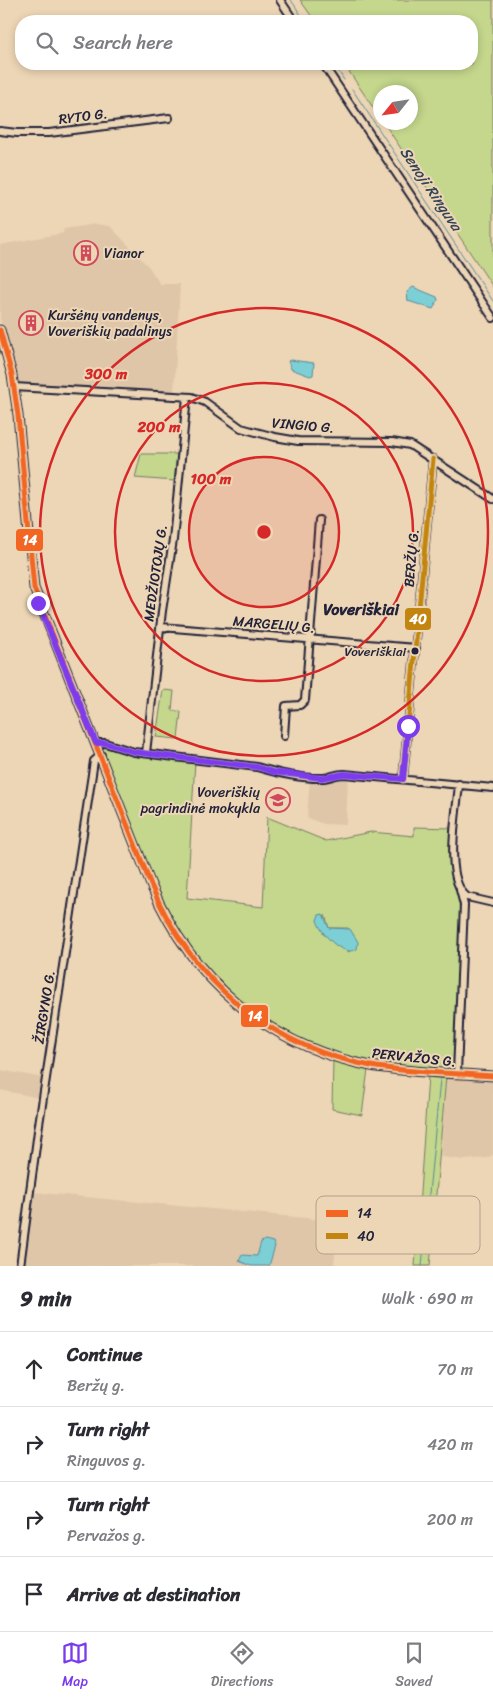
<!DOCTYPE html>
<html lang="en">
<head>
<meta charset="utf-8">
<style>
	body { margin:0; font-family:Sriracha,sans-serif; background:#f2f2f3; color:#2b2b33 }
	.compass { position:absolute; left:373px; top:85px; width:45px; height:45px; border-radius:50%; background:#fff; box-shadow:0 2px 8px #0003; rotate:240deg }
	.stop { position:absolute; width:15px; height:15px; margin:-11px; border:4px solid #7c3aed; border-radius:50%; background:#fff }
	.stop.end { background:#7c3aed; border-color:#fff; box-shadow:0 1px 5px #0008 }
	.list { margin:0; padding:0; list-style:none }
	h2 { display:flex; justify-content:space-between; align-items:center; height:65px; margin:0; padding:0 20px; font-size:21px }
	h2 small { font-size:16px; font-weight:400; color:#7c7c81 }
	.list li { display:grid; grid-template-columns:32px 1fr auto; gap:15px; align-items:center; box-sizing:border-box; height:75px; padding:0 20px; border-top:1px solid #e1e1e2 }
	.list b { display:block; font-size:19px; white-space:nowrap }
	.list p { margin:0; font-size:16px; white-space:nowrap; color:#7c7c81 }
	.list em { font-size:16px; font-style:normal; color:#7c7c81 }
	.icon { flex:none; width:28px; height:28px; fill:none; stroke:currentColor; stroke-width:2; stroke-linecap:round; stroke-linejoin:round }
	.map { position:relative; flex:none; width:493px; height:1266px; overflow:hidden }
	.search { position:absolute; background:#fff; box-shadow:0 2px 8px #0003; left:15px; right:15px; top:15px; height:55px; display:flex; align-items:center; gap:12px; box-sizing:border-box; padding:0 18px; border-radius:20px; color:#7c7c81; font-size:19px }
	.sheet { height:365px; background:#fff }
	nav { display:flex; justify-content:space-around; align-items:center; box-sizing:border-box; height:70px; border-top:1px solid #e1e1e2; background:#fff; font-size:14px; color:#7c7c81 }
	nav a { display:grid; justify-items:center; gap:2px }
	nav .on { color:#7c3aed }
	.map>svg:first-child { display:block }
	.built { fill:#dfc6a8 }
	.green { fill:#c4d78c; stroke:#737c64; fill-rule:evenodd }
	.water { fill:#7dcfd6; stroke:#598a98 }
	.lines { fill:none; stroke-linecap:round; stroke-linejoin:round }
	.stream { stroke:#598a98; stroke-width:1 }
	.minor-casing { stroke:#22223b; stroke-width:10 }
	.major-casing { stroke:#22223b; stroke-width:11 }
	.minor { stroke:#edd6b5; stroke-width:6 }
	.major { stroke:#edd6b5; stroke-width:8 }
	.bus-1-casing { stroke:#edd6b5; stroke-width:9 }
	.bus-2-casing { stroke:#edd6b5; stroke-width:9 }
	.bus-1 { stroke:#f26522; stroke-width:5 }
	.bus-2 { stroke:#c2850f; stroke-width:5 }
	.route { stroke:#7c3aed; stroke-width:6 }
	.ring { fill:none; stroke:#d62828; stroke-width:2.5 }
	.bus-dot { fill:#22223b; stroke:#edd6b5; stroke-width:2 }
	.labels { text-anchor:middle; stroke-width:4; stroke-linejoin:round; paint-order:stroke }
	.bus-label { font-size:13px; fill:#22223b; stroke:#edd6b5; text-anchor:end }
	.street-label { font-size:14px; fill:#22223b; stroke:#edd6b5 }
	.poi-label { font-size:14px; fill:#22223b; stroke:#edd6b5; text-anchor:start }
	.water-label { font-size:15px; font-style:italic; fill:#34455a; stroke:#edd6b5 }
	.quarter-label { font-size:16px; font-weight:bold; fill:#22223b; stroke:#edd6b5 }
	.key { fill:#edd6b5; stroke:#b0a090; stroke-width:1 }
	.key-label { font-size:14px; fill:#22223b }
	.centre { fill:#d62828; stroke:#edd6b5; stroke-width:2.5 }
	.ring-label { font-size:15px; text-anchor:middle; font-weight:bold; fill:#d62828; stroke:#edd6b5; stroke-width:4; stroke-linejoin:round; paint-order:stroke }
	.line-badge { stroke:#edd6b5; stroke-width:2 }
	.badge-label { font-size:14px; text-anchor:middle; font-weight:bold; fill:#fff }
</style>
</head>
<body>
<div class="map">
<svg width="493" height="1266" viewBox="0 0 493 1266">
	<rect width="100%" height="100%" fill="#edd6b5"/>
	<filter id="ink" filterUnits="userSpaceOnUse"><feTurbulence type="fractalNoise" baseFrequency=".02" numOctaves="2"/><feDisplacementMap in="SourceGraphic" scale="10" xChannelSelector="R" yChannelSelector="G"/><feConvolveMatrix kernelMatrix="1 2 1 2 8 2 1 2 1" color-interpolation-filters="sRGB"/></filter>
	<g filter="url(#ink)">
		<path class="built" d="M 95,224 L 110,226 L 149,267 L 160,284 L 180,284 L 174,393 L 17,384 L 0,319 L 0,245 L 63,233 L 64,229 Z
			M 310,776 L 348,779 L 346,825 L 324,824 L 307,818 Z
			M 0,1070 L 44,1078 L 40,1098 L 0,1090 Z
			M 446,1076 L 493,1080 L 493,1155 L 487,1158 L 464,1160 L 441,1157 Z
			M 33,1192 L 338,1221 L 334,1266 L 24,1266 Z"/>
		<path class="green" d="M 300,0 L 493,0 L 493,287 L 384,123 L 410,122 L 410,92 L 380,92 L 380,118 L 344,64 L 472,64 L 472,21 L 315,21 Z
			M 141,454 L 177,454 L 175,481 L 135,478 Z
			M 163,690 L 174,691 L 172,710 L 181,712 L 178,739 L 156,737 Z
			M 106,746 L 195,761 L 187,898 L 263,907 L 267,817 L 326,841 L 371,832 L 414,836 L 414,827 L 453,828 L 451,861 L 459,900 L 460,919 L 454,1066 L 447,1071 C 429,1070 411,1070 394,1067 C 293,1052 215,1002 166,912 C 158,897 153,881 147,866 C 131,828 117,789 102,750 ZM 325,915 L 329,928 L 348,928 L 349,952 L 323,934 Z
			M 333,1058 L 368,1069 L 362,1115 L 332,1109 Z
			M 428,1076 L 446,1076 L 430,1266 L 415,1266 Z"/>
		<path class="water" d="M 413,287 L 437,297 L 438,300 L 433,309 L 408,301 L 407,292 Z
			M 291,360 L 314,363 L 313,375 L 310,376 L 291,369 L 288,361 Z
			M 323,914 L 329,928 L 350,929 L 358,942 L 357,949 C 343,958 320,933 317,920 L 319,915 Z
			M 265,1240 L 273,1242 L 275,1246 L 269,1266 L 251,1266 L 239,1261 L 242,1255 L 257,1256 L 261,1242 Z"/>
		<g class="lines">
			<path class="stream" d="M 291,0 L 305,21
				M 334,64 L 344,80
				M 352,89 L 493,301
				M 422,1266 L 440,1080"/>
			<defs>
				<path id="minor" d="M 280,0 L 294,21
					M 323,64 L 493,318
					M 0,131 L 17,133 L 49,133 L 169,118
					M 14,387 L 192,397 L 205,402 L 241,428 L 275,437 L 298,441 L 392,442 L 410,445 L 493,499
					M 161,627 L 416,648
					M 284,736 L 286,706 L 300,705 L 305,700 L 319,520
					M 96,743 L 105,743 L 134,752 L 257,767 C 277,773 303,779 324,778 C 331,777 337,774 344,774 L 493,788
					M 146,753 L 162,611 L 173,540 L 187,397
					M 403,779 L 433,459
					M 459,784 C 457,811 443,879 467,897 L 493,903
					M 457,1073 L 464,905 L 460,890
					M 20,1266 L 38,1131 L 94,761 L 101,755"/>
				<path id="major" d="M 0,330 L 12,375 L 18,415 L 34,588 L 151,885 C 192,981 268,1046 371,1066 C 411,1073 453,1073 493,1076"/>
			</defs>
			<use href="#minor" class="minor-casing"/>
			<use href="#major" class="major-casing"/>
			<use href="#minor" class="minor"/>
			<use href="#major" class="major"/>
			<defs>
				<path id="bus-1" d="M 0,330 L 12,375 L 18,415 L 34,588 L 151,885 C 192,981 268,1046 371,1066 C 411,1073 453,1073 493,1076"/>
				<path id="bus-2" d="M 403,779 L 433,459"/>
			</defs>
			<use href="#bus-1" class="bus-1-casing"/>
			<use href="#bus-2" class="bus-2-casing"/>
			<use href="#bus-1" class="bus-1"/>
			<use href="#bus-2" class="bus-2"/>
		</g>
	</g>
	<g class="lines" filter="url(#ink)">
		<path class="route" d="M 38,603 L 96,743 L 105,743 L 134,752 L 257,767 L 273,772 L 322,778 L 344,774 L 403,779 L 408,726"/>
	</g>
	<circle cx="264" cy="532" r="75" fill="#d62828" fill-opacity=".12"/>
	<g class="ring">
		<circle cx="264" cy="532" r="75"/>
		<circle cx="264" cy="532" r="149"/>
		<circle cx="264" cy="532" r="224"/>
	</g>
	<defs>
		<symbol id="building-ring" viewBox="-11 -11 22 22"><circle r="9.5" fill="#edd6b5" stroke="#d1495b" stroke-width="1.5"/><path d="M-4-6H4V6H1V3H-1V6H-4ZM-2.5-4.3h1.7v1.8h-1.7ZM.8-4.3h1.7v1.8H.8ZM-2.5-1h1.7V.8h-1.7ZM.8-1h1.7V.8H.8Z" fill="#d1495b"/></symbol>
		<symbol id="school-ring" viewBox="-11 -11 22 22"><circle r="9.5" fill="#edd6b5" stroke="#d1495b" stroke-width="1.5"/><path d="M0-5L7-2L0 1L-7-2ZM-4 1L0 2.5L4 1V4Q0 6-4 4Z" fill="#d1495b"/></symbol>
	</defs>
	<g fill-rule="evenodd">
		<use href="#building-ring" x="72" y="239" width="28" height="28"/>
		<use href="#building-ring" x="17" y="309" width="28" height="28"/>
		<use href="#school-ring" x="264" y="786" width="28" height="28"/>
	</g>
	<circle class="bus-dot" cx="415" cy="651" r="4.5"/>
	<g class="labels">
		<g class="bus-label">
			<text x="406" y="656">Voveriškiai</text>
		</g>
		<g class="street-label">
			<text transform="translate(83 116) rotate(-7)" y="5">RYTO G.</text>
			<text transform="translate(303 425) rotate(5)" y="5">VINGIO G.</text>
			<text transform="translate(411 558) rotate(-85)" y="5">BERŽŲ G.</text>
			<text transform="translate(155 573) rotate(-82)" y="5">MEDŽIOTOJŲ G.</text>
			<text transform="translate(274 624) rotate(5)" y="5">MARGELIŲ G.</text>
			<text transform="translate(44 1007) rotate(-81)" y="5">ŽIRGYNO G.</text>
			<text transform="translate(414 1057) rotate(6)" y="5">PERVAŽOS G.</text>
		</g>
		<g class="poi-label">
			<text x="104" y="258">Vianor</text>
			<text x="48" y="320">Kuršėnų vandenys,<tspan x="48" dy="16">Voveriškių padalinys</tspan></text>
			<text x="260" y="797" text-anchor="end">Voveriškių<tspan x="260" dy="16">pagrindinė mokykla</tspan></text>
		</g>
		<g class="water-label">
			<text transform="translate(431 189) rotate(56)" y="5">Senoji Ringuva</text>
		</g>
		<g class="quarter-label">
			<text x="361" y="615">Voveriškiai</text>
		</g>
	</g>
	<rect x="316" y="1196" width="164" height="58" rx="8" class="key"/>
	<rect x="326" y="1210" width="22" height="7" fill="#f26522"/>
	<rect x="326" y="1233" width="22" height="6" fill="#c2850f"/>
	<g class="key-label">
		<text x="357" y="1218">14</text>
		<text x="357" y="1241">40</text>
	</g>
	<circle cx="264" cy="532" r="8" class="centre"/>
	<g class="ring-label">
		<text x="106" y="379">300 m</text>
		<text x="159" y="432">200 m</text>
		<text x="211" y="484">100 m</text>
	</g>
	<g class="line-badge">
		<rect x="15" y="528" width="29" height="24" rx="5" fill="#f26522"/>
		<rect x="404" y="607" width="28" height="24" rx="5" fill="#c2850f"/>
		<rect x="240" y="1004" width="29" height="24" rx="5" fill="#f26522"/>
	</g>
	<g class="badge-label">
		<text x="30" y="545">14</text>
		<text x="418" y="624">40</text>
		<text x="255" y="1021">14</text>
	</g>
</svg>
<svg class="compass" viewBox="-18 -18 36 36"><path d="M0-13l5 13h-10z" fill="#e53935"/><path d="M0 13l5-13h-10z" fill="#7c7c81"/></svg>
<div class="stop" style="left:408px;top:726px"></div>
<div class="stop end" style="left:38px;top:603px"></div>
<div class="search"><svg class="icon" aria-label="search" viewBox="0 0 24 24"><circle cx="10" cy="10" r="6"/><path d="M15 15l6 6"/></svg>Search here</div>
</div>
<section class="sheet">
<h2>9 min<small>Walk · 690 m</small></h2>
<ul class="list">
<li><svg class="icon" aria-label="ahead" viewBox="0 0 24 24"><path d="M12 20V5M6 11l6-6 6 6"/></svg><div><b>Continue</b><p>Beržų g.</p></div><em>70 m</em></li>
<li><svg class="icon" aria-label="right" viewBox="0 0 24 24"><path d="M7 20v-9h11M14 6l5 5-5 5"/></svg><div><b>Turn right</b><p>Ringuvos g.</p></div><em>420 m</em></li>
<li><svg class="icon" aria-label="right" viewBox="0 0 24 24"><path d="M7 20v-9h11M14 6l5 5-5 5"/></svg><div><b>Turn right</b><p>Pervažos g.</p></div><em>200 m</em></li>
<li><svg class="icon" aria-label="arrive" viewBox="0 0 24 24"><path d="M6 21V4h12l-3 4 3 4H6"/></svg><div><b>Arrive at destination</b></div></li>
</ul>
</section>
<nav>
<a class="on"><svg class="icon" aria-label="map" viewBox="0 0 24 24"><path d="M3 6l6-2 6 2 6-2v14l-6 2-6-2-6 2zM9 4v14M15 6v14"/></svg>Map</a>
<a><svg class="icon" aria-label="directions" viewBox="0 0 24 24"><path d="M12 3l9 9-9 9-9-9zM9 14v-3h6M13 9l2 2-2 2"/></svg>Directions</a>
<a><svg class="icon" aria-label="saved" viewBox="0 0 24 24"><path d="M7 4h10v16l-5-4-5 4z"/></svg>Saved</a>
</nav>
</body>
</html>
